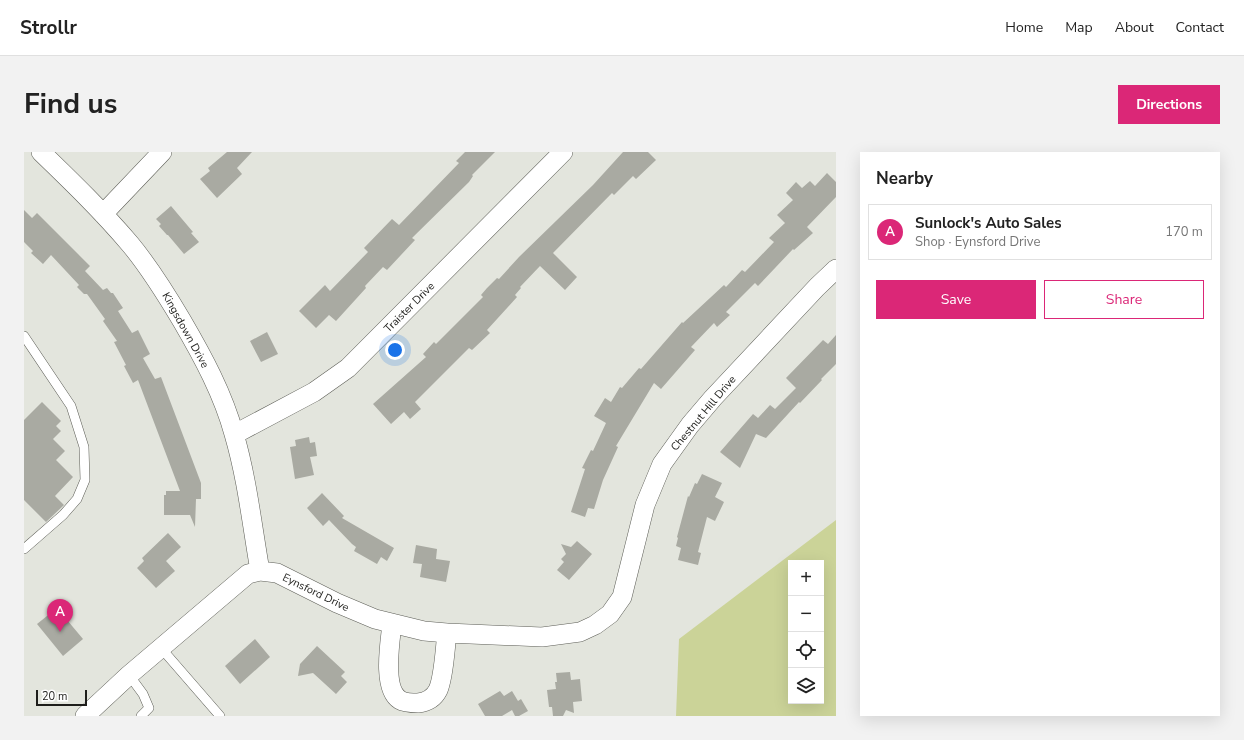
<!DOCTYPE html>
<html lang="en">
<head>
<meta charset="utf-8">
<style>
	body { margin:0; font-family:"Nunito Sans",sans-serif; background:#f2f2f2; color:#222 }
	.controls { position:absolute; right:12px; bottom:12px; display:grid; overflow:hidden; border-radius:0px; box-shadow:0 4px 16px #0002 }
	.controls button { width:36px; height:36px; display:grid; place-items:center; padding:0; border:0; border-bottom:1px solid #e0e0e0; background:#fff; color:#222; font:20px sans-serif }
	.scale { position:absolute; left:12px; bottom:10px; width:51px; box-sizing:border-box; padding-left:4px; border:2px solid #1e1e1b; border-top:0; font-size:11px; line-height:14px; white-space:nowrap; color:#1e1e1b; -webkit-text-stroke:3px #fff; paint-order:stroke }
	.you { position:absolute; left:371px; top:198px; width:14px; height:14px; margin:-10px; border:3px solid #fff; border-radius:50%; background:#1a73e8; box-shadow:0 0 0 6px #1a73e833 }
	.badge { display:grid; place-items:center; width:26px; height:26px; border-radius:50%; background:#db2777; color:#fff; font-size:13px; font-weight:700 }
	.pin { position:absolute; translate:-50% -33px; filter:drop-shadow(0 1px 2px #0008) }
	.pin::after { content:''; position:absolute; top:21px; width:14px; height:12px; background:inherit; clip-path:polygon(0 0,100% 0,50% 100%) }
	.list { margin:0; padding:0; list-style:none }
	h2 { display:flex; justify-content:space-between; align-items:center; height:52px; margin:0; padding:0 16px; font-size:17px }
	h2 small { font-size:13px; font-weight:400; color:#767676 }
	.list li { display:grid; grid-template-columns:26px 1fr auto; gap:12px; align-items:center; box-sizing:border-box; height:56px; margin:0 8px 8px; padding:0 8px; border:1px solid #e0e0e0; border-radius:0px }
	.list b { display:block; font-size:15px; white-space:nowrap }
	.list p { margin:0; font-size:13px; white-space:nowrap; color:#767676 }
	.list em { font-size:13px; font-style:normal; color:#767676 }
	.actions { display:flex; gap:8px; padding:12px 16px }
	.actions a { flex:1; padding:9px 0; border:1px solid #db2777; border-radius:0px; text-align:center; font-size:14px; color:#db2777 }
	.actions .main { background:#db2777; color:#fff }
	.icon { flex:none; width:22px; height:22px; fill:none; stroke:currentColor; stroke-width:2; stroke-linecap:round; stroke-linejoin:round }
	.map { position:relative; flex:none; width:812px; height:564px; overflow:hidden; border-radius:0px }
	header { display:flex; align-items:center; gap:24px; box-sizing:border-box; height:56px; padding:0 20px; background:#fff; border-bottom:1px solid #e0e0e0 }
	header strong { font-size:19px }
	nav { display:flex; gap:22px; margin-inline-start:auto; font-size:14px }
	.intro { display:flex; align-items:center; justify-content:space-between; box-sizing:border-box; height:96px; padding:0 24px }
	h1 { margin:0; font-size:28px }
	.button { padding:10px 18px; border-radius:0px; background:#db2777; color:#fff; font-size:14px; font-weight:700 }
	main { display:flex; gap:24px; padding:0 24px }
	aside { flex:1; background:#fff; border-radius:0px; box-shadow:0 4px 16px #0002 }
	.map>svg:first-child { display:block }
	.green { fill:#cbd398; fill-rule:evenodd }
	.building { fill:#a9aaa2 }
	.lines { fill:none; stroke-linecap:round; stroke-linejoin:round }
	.service-casing { stroke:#5d5e57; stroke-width:10 }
	.minor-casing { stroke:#5d5e57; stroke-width:20 }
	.service { stroke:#fff; stroke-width:9 }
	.minor { stroke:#fff; stroke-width:19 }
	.labels { text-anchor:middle; stroke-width:4; stroke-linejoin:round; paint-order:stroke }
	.street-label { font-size:11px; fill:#1e1e1b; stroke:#fff }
</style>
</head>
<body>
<header>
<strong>Strollr</strong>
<nav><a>Home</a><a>Map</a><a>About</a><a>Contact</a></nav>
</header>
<div class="intro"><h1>Find us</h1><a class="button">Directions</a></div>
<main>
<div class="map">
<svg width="812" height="564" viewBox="0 0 812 564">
	<rect width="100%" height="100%" fill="#e3e5dd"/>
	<path class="green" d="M 812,368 L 812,564 L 652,564 L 655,487 ZM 767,411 L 797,411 L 797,549 L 767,549 Z"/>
	<path class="building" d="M 203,0 L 228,0 L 213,16 L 218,22 L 193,46 L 176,27 L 186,19 L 184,16 Z
		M 441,0 L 471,0 L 448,23 L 449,24 L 445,30 L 388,86 L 391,88 L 363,118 L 359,115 L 341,134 L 342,136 L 312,169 L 305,163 L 292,176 L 275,159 L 301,133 L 306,139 L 344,100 L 340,96 L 368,67 L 375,73 L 435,11 L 432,9 Z
		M 599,0 L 624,0 L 632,8 L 612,27 L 609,24 L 590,43 L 588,41 L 529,101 L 553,125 L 541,138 L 516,114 L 496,135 L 497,136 L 491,143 L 493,145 L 463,178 L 466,181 L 448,198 L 445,196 L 391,250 L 397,257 L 386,267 L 380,260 L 367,272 L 349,252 L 402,205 L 399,202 L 410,190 L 412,192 L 459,145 L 457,143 L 463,136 L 473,126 L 475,127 L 495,105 L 569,33 Z
		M 803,21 L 812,30 L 812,45 L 783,75 L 789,81 L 770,98 L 769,97 L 734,134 L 731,131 L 702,160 L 706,163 L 693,175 L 690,171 L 667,195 L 671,198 L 637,237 L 630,231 L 592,294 L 594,295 L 579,328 L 570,357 L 564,356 L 561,365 L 547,360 L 561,317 L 558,316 L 567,298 L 569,299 L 582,271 L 570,264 L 581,246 L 587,250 L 596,235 L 598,236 L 615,216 L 617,217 L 658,170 L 659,171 L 700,133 L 702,135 L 718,118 L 721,120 L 750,90 L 745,86 L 761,71 L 753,63 L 769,48 L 762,41 L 772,30 L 778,36 L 786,29 L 791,34 Z
		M 147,54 L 169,80 L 167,81 L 175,90 L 160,102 L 144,83 L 143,83 L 135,74 L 137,72 L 132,67 Z
		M 0,58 L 8,66 L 13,61 L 66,114 L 61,119 L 79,138 L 83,136 L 87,141 L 89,141 L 99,156 L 94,159 L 108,181 L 114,178 L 126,202 L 119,206 L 131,227 L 137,225 L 177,331 L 177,347 L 172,347 L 171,375 L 166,363 L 140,363 L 140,343 L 142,343 L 142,339 L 156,339 L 114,228 L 109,231 L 100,214 L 102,213 L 90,190 L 93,189 L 79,169 L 81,167 L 63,142 L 60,142 L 53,135 L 55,133 L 27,103 L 19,112 L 7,101 L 9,99 L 0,90 Z
		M 243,180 L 254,202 L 237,210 L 226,189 Z
		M 812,183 L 812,212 L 797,227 L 798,228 L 776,251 L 775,250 L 742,286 L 732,282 L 716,316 L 696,300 L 729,262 L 734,266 L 746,253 L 751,257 L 772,236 L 762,226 L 799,188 L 804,192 Z
		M 18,250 L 37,269 L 32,274 L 37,279 L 29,287 L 41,299 L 32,308 L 49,325 L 31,344 L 40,353 L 22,370 L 0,348 L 0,268 Z
		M 285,285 L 286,291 L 291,290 L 293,304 L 286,305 L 290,323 L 271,327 L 266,295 L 272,294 L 271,288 Z
		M 678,322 L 698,331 L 691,345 L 700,350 L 691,369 L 683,365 L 674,400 L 677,401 L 674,413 L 654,408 L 657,396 L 652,394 L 654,386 L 653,385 L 664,344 L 665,345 L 671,331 L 673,332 Z
		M 298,341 L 320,364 L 318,366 L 370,396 L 363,409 L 357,405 L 353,412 L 330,399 L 332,395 L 328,392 L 305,368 L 299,374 L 283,356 Z
		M 144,381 L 157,395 L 142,409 L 151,419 L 132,436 L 113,416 L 120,409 L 118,406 Z
		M 553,389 L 568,402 L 545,428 L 533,418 L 540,410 L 537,407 L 542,402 L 537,392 L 547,395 Z
		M 392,393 L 413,397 L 412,407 L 426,409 L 422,430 L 396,425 L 398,412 L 389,411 Z
		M 33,456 L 59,487 L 39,504 L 13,472 Z
		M 231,487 L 246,505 L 216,532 L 201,514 Z
		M 293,494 L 321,520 L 317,524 L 323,530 L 312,542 L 289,521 L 274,524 L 276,512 Z
		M 546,520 L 547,528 L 556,527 L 558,549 L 549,550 L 550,561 L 542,558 L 539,564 L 529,564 L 528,555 L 525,555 L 523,538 L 532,537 L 531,530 L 533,530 L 532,521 Z
		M 476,539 L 480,544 L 488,539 L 494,549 L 497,547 L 504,559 L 495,564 L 491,564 L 488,558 L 478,564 L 461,564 L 454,552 Z"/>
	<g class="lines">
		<defs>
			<path id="service" d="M 0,184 L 47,254 L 60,295 L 61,328 L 53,347 L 39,363 L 0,397
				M 137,496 L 196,564
				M 105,523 L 119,542 L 125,556 L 117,564"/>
			<path id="minor" d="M 17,0 C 48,30 78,59 106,92 C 126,116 142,142 158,169 C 179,205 199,242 210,282 C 223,326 228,373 236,419
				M 79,62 L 138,0
				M 211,282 L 290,240 L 324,216 L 539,0
				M 368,472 C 366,490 358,537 376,548 C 381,551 389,551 394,551 C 403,550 410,546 414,538 C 420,525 421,496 423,481
				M 61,564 L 105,523 L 224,422 L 236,419 L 253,421 L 313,451 L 351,467 L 400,479 L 423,481 L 518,485 L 556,480 L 571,473 L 586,462 L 598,445 L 621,353 L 638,312 L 666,273 L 689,246 L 793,135 L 812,117"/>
		</defs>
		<use href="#service" class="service-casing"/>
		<use href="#minor" class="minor-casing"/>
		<use href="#service" class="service"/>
		<use href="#minor" class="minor"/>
	</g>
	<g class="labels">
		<g class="street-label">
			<text transform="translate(385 155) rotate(-45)" y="4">Traister Drive</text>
			<text transform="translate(162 178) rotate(61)" y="4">Kingsdown Drive</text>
			<text transform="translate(679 261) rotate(-50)" y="4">Chestnut Hill Drive</text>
			<text transform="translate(292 440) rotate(26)" y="4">Eynsford Drive</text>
		</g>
	</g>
</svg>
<div class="controls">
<button>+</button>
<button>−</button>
<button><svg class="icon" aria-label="locate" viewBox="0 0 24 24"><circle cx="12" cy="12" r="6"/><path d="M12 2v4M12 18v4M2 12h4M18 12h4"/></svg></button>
<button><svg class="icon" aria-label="layers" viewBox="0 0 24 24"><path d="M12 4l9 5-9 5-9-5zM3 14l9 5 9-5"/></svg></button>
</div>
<div class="scale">20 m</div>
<div class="you"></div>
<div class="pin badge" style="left:36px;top:480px">A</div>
</div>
<aside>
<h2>Nearby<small></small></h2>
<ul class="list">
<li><span class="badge">A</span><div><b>Sunlock's Auto Sales</b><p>Shop · Eynsford Drive</p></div><em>170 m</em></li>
</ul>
<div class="actions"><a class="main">Save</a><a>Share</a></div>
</aside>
</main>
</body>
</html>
